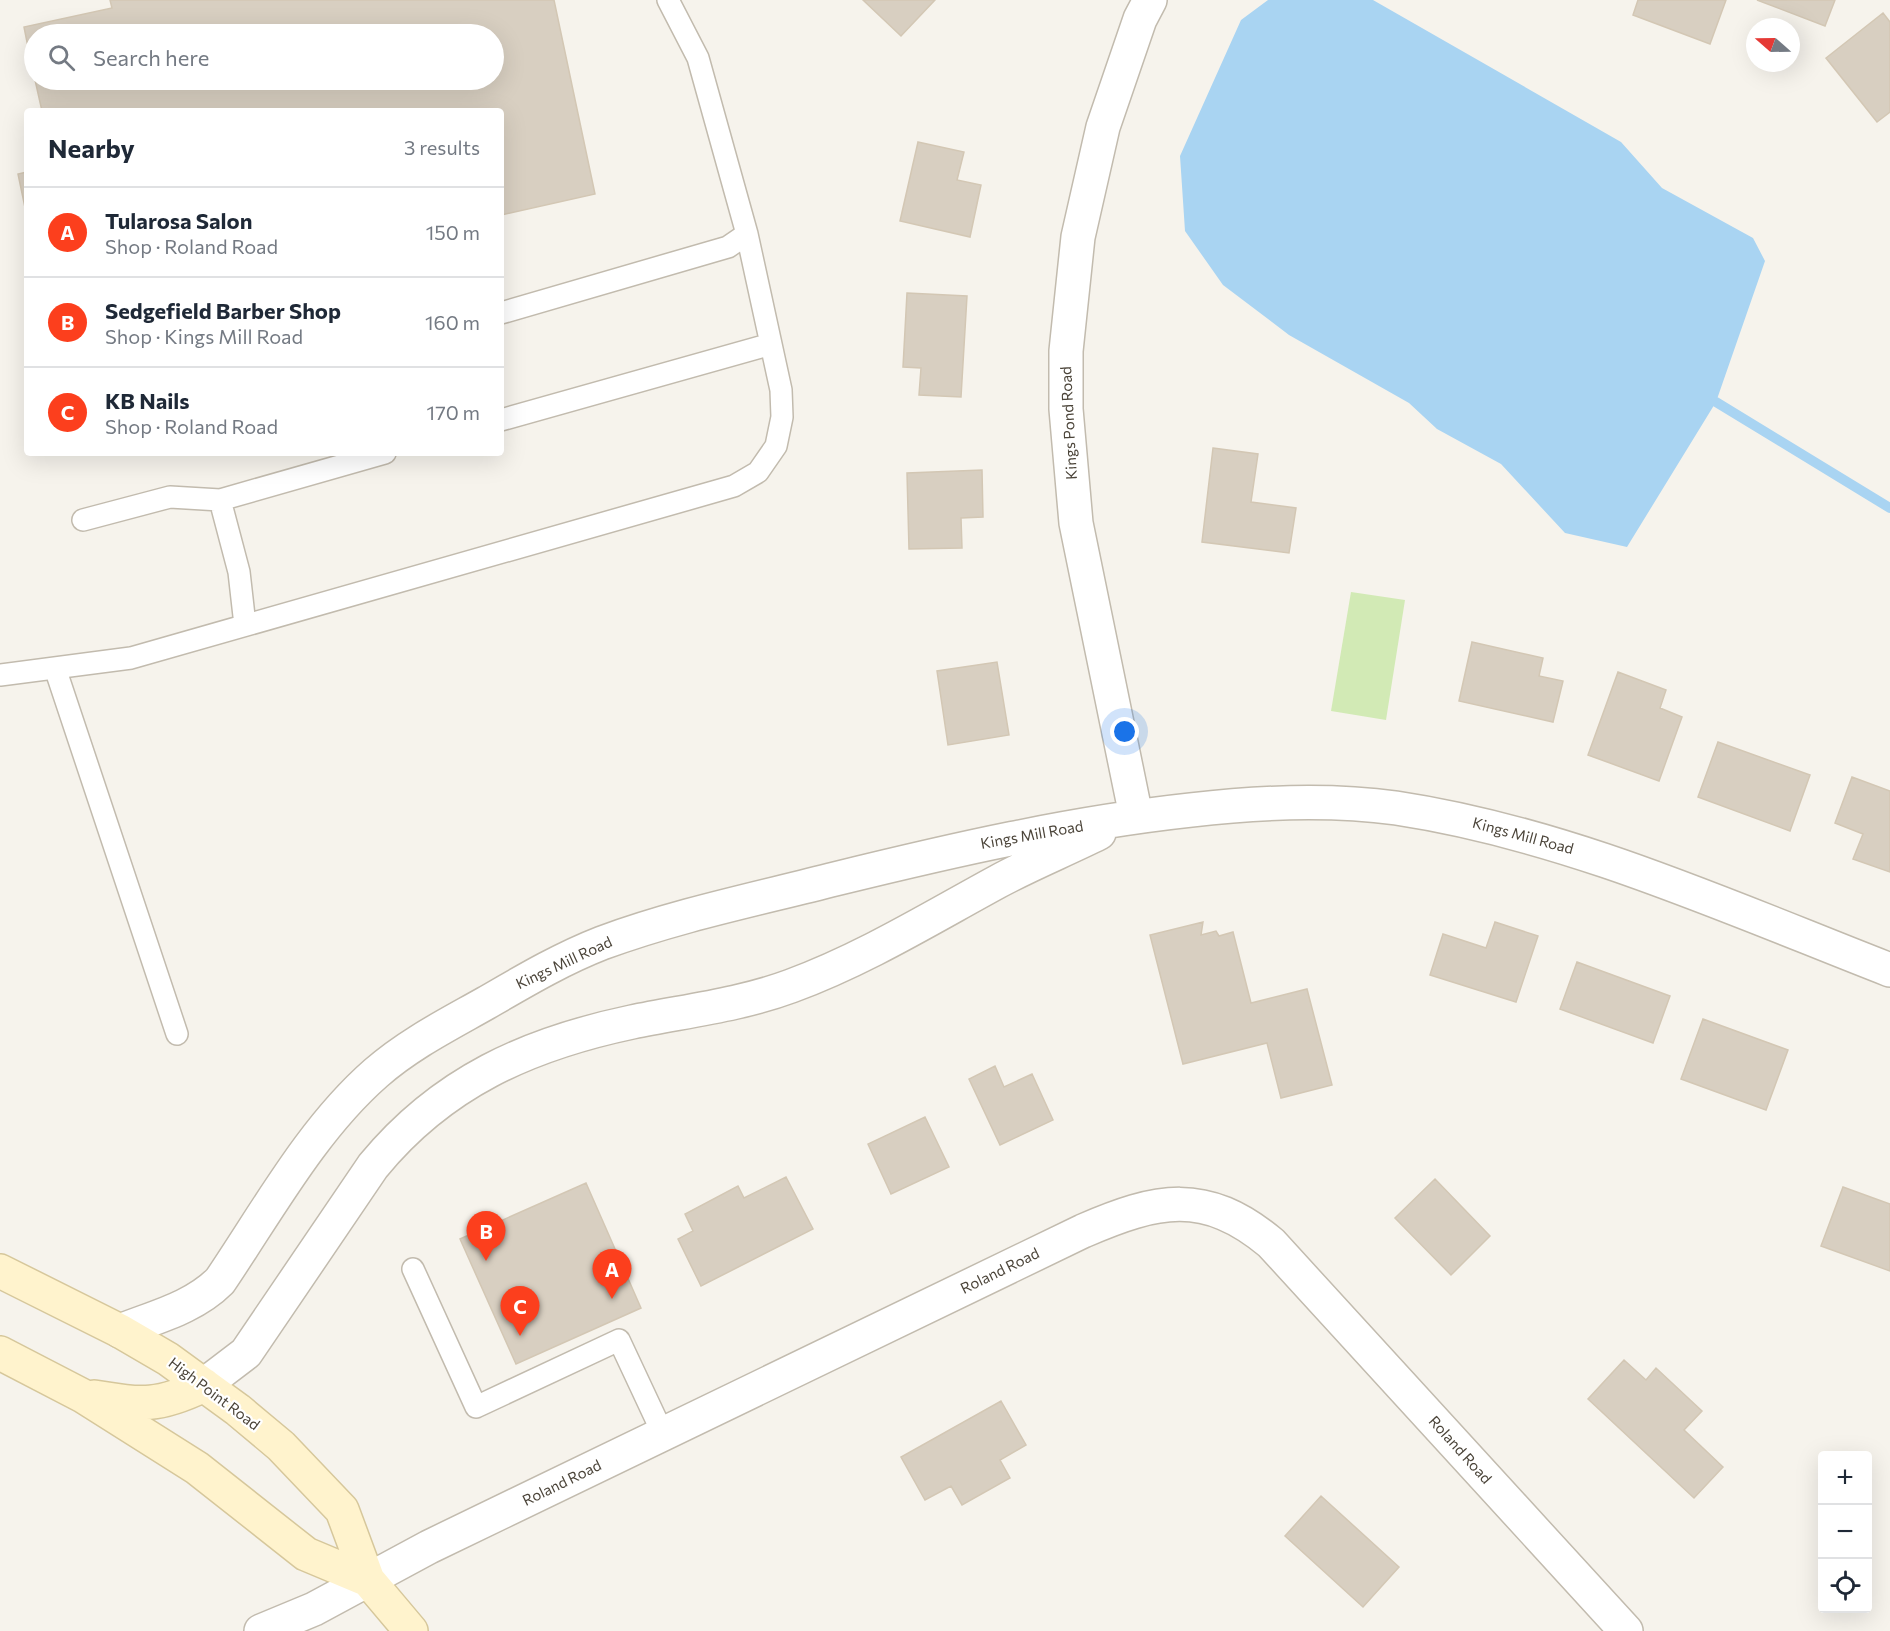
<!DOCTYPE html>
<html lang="en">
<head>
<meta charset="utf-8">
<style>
	body { margin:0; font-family:Commissioner,sans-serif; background:#f2f2f3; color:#1f2937 }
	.controls { position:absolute; right:18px; bottom:18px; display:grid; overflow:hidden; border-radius:6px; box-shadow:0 6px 24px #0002 }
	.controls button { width:54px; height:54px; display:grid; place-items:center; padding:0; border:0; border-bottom:2px solid #e0e1e3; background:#fff; color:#1f2937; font:30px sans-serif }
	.compass { position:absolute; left:1746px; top:18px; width:54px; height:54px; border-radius:50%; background:#fff; box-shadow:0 6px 24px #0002; rotate:290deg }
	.you { position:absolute; left:1125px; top:732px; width:21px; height:21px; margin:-15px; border:4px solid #fff; border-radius:50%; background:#1a73e8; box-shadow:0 0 0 9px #1a73e833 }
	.badge { display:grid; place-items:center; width:39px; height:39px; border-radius:50%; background:#fc3f1d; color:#fff; font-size:20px; font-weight:700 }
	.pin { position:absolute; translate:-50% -50px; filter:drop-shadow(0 2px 3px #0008) }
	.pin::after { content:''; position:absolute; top:32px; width:21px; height:18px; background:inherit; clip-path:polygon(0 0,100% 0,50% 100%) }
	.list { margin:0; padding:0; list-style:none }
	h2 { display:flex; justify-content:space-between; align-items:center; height:78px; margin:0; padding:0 24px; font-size:26px }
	h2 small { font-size:20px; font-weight:400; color:#747a83 }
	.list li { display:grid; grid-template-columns:39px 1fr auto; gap:18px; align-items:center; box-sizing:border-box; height:90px; padding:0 24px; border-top:2px solid #e0e1e3 }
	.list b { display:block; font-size:22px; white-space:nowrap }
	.list p { margin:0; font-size:20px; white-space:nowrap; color:#747a83 }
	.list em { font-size:20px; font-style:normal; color:#747a83 }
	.icon { flex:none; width:33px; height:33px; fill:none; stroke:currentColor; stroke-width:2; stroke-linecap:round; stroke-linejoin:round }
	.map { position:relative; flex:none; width:1890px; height:1631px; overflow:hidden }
	.search { position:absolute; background:#fff; box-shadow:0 6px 24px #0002; left:24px; top:24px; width:480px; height:66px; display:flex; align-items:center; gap:15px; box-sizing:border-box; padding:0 21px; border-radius:33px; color:#747a83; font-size:22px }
	.panel { position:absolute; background:#fff; box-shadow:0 6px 24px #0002; left:24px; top:108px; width:480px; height:348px; border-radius:6px }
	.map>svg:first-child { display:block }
	.green { fill:#d2eab5 }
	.water { fill:#a9d4f2 }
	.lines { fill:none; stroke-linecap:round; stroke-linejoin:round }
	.stream { stroke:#a9d4f2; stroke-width:10 }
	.building { fill:#d8cfc1; stroke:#d3c7b4; stroke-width:1.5 }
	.lane-casing { stroke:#c2bbae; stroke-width:24 }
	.street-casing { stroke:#c2bbae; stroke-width:36 }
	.secondary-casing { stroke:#d6c79b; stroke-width:36 }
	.lane { stroke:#fff; stroke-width:21 }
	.street { stroke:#fff; stroke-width:33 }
	.secondary { stroke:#fff3cd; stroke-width:33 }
	.labels { text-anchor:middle; stroke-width:4.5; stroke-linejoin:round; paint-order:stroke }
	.street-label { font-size:15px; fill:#4b4439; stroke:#fff }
</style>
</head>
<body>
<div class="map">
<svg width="1890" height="1631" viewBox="0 0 1890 1631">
	<rect width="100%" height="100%" fill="#f6f3ec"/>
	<path class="green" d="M 1351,592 L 1405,600 L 1386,720 L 1331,711 Z"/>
	<path class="water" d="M 1268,0 L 1373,0 L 1621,142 L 1662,188 L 1753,238 L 1765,261 L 1716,402 L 1627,547 L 1565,533 L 1501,464 L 1437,429 L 1409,403 L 1289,335 L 1223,285 L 1185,231 L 1180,156 L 1241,20 Z"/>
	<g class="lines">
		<path class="stream" d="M 1716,402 L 1890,508"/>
	</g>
	<path class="building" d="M 110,0 L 554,0 L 595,194 L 501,215 L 501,111 L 42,111 L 35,80 L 494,80 L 494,34 L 34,34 L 34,77 L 24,27 L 112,8 Z
		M 863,0 L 935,0 L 901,36 Z
		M 1638,0 L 1726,0 L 1710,44 L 1633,15 Z
		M 1757,0 L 1835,0 L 1825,26 Z
		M 1883,13 L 1890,22 L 1890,112 L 1877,122 L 1826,58 Z
		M 918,142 L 964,152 L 957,180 L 981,185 L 970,237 L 900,221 Z
		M 27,172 L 27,217 L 18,174 Z
		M 907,293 L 967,296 L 961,397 L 919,395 L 921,368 L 903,367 Z
		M 1213,448 L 1258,454 L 1251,502 L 1296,508 L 1289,553 L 1202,542 Z
		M 982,470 L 983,517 L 961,518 L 962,548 L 909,549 L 907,473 Z
		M 1472,642 L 1543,658 L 1539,676 L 1563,681 L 1553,722 L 1459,701 Z
		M 997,662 L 1009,735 L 948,745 L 937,671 Z
		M 1618,672 L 1666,690 L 1660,708 L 1682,717 L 1659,781 L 1588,755 Z
		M 1718,742 L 1810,775 L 1790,831 L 1698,797 Z
		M 1852,777 L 1890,791 L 1890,872 L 1853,859 L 1863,834 L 1835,823 Z
		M 1203,922 L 1201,935 L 1216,931 L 1219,936 L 1233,932 L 1251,1003 L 1307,989 L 1332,1085 L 1281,1098 L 1267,1043 L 1183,1064 L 1150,935 Z
		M 1495,922 L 1538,936 L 1516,1002 L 1430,975 L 1443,934 L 1486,948 Z
		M 1577,962 L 1670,996 L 1653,1043 L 1560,1009 Z
		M 1703,1019 L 1788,1050 L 1766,1110 L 1681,1079 Z
		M 995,1066 L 1004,1087 L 1032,1074 L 1053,1120 L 1000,1145 L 969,1079 Z
		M 925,1117 L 949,1167 L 891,1194 L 868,1144 Z
		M 786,1177 L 813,1229 L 701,1286 L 678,1239 L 693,1231 L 685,1214 L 738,1186 L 744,1198 Z
		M 1435,1179 L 1490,1236 L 1451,1275 L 1395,1218 Z
		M 586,1183 L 641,1308 L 516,1364 L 460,1239 Z
		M 1843,1187 L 1890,1204 L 1890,1271 L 1821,1246 Z
		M 1624,1360 L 1646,1380 L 1656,1368 L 1702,1411 L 1684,1430 L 1723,1467 L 1694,1498 L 1588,1399 Z
		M 1001,1401 L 1026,1445 L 1000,1460 L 1010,1478 L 962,1505 L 951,1486 L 925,1500 L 901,1457 Z
		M 1321,1496 L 1399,1567 L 1363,1607 L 1285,1536 Z"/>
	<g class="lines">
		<defs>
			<path id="lane" d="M 501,313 L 728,247 L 747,234
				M 501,420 L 771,344
				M 83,520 L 170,497 L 220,500
				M 245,625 L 239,572 L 220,500 L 385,453
				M 55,668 L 177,1034
				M 0,675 L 131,658 L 734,486 L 758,472 L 776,446 L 782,417 L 781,390 L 747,234 L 698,58 L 668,0
				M 413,1269 L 476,1407 L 619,1340 L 663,1434"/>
			<path id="street" d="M 1136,816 L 1076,523 L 1066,409 L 1066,351 L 1078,237 L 1103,127 L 1140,19 L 1150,0
				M 120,1331 C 155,1317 193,1308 220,1281 C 268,1210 312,1129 376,1073 C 409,1044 449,1024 486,1003 C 524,981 561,959 602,943 C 678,915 757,899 835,879 C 953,850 1071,823 1191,810 C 1259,802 1329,799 1396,808 C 1568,834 1728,907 1890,970
				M 204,1385 L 246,1353 L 373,1166 C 442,1082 528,1044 632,1022 C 685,1011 740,1005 791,986 C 864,959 929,919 997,882 C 1030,864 1065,850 1099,833
				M 261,1631 L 314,1609 L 429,1547 L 1083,1231 C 1157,1199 1205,1188 1271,1243 L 1626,1631"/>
			<path id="secondary" d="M 0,1271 L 120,1331 L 168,1359 L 238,1410 L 281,1446 L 342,1510 L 368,1580 L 411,1631
				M 0,1353 L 83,1396 L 197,1468 L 306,1554 L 368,1580
				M 94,1397 C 143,1405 158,1407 204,1385"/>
		</defs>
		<use href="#lane" class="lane-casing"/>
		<use href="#street" class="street-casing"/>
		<use href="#secondary" class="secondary-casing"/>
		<use href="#lane" class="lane"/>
		<use href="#street" class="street"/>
		<use href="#secondary" class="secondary"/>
	</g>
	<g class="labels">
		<g class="street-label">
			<text transform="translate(1069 423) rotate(-93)" y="5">Kings Pond Road</text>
			<text transform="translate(1032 835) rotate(-10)" y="5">Kings Mill Road</text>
			<text transform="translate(1523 836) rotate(15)" y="5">Kings Mill Road</text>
			<text transform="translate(564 963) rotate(-25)" y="5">Kings Mill Road</text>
			<text transform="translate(1000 1271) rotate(-26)" y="5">Roland Road</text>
			<text transform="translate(214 1394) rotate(37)" y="5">High Point Road</text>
			<text transform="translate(1460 1450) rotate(48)" y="5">Roland Road</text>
			<text transform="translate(562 1483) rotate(-26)" y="5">Roland Road</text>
		</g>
	</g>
</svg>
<div class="controls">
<button>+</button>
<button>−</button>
<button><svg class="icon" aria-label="locate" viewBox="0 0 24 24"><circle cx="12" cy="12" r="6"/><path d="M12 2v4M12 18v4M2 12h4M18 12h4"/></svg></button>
</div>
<svg class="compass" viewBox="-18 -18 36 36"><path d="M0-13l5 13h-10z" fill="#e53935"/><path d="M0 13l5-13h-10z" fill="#747a83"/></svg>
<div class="you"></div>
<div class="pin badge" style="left:612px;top:1299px">A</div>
<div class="pin badge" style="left:486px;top:1261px">B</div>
<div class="pin badge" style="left:520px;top:1336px">C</div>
<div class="search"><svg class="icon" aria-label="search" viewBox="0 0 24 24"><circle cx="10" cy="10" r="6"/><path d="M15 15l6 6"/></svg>Search here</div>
<section class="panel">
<h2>Nearby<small>3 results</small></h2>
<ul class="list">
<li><span class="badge">A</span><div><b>Tularosa Salon</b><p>Shop · Roland Road</p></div><em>150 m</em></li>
<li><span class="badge">B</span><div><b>Sedgefield Barber Shop</b><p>Shop · Kings Mill Road</p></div><em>160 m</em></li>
<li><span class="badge">C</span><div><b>KB Nails</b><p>Shop · Roland Road</p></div><em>170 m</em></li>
</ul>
</section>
</div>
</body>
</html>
